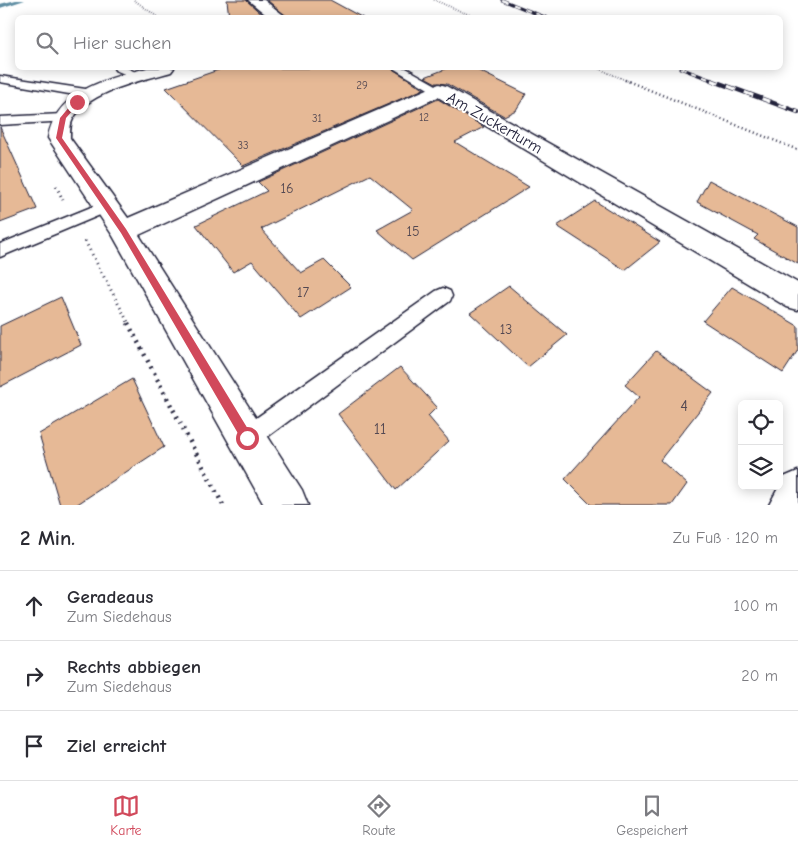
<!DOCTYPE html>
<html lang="de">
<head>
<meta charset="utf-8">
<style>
	body { margin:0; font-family:"Comic Neue",sans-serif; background:#f2f2f3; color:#2b2b33 }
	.controls { position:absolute; right:15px; bottom:15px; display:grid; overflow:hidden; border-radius:8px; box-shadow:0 2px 12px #0003 }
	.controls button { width:45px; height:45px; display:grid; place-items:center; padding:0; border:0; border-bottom:1px solid #e1e1e2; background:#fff; color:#2b2b33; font:25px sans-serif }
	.stop { position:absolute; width:15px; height:15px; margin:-11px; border:4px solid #d1495b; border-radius:50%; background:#fff }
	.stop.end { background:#d1495b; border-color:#fff; box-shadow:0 1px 5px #0008 }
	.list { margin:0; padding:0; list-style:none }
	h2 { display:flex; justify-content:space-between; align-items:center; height:65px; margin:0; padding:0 20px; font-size:21px }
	h2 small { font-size:16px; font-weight:400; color:#7c7c81 }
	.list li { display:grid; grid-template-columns:32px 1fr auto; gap:15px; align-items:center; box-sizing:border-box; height:70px; padding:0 20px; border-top:1px solid #e1e1e2 }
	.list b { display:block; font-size:19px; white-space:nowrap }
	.list p { margin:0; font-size:16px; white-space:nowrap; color:#7c7c81 }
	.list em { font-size:16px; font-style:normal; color:#7c7c81 }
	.icon { flex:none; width:28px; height:28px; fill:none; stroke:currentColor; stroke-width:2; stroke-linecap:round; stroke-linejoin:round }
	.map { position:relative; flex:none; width:798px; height:505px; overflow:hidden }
	.search { position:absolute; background:#fff; box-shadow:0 2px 12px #0003; left:15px; right:15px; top:15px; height:55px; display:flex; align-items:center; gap:12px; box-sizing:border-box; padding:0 18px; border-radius:8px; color:#7c7c81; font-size:19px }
	.sheet { height:275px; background:#fff }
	nav { display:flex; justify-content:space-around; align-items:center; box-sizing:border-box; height:70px; border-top:1px solid #e1e1e2; background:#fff; font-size:14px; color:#7c7c81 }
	nav a { display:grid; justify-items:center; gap:2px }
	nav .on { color:#d1495b }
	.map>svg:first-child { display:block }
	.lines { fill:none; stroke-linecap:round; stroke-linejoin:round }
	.stream { fill:#608fa4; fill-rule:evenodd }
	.building { fill:#e6b996; stroke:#22223b }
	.lane-casing { stroke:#22223b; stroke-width:3 }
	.street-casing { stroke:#22223b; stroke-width:3 }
	.path-far3 { stroke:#22223b; stroke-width:2; stroke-dasharray:0.5 2; stroke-linecap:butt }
	.path-far2 { stroke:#22223b; stroke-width:2.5; stroke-dasharray:1 3; stroke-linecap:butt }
	.path-far1 { stroke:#22223b; stroke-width:3; stroke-dasharray:1 4; stroke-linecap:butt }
	.path { stroke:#22223b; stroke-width:4.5; stroke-dasharray:2 5; stroke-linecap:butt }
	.lane { fill:#fff; fill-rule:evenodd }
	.street { fill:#fff; fill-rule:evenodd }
	.rail-far1-casing { stroke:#22223b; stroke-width:3 }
	.rail-casing { stroke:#22223b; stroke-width:4.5 }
	.rail-far1 { stroke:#fff; stroke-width:2; stroke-dasharray:6; stroke-linecap:butt }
	.rail { stroke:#fff; stroke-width:3; stroke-dasharray:9; stroke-linecap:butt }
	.route { fill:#d1495b }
	.labels { text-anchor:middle; stroke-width:4; stroke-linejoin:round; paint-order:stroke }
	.far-number-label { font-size:11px; fill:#534852 }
	.number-label { font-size:14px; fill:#534852 }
	.street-label { font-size:16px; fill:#22223b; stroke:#fff }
	.near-number-label { font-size:16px; fill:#534852 }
</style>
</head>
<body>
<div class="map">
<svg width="798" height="505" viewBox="0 0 798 505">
	<rect width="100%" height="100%" fill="#fff"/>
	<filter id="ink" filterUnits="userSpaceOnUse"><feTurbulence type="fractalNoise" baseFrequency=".02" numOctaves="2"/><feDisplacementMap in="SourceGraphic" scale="10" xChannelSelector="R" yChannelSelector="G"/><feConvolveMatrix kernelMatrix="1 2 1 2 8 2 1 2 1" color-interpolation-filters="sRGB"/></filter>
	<g filter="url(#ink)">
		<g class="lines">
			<path class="stream" d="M 16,0 L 25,0 L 0,8 L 0,4 Z"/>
		</g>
		<path class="building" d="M 227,0 L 246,0 L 266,18 L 229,18 Z
			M 267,0 L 330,0 L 363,18 L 288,18 Z
			M 224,68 L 391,68 L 424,89 L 243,166 L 166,88 Z
			M 448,68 L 473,68 L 526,94 L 516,110 L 504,116 L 447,84 L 436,83 L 425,77 Z
			M 438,99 L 484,127 L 455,142 L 529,187 L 412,260 L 377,230 L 413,210 L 370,175 L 261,229 L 301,273 L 324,260 L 351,287 L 301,319 L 252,261 L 233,272 L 196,225 L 267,191 L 258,182 Z
			M 0,127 L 37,209 L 0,223 Z
			M 709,180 L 798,227 L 798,264 L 754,239 L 758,235 L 697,202 Z
			M 595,201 L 660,242 L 625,270 L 557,226 Z
			M 509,286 L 567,335 L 528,367 L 470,313 Z
			M 732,287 L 798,326 L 798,350 L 783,373 L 703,321 Z
			M 61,297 L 81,345 L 0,387 L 0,326 Z
			M 656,351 L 713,393 L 660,460 L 687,484 L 672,505 L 591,505 L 565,479 L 639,397 L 625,385 Z
			M 400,367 L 437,407 L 428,416 L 449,441 L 396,490 L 338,414 Z
			M 132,379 L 164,447 L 76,505 L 60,505 L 39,434 Z"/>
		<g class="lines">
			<defs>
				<path id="lane" d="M 114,68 L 127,68 L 144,76 L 142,78 L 134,78 L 115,70 Z
					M 393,68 L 406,68 L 445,90 L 443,93 L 435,93 Z
					M 0,76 L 92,90 L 98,94 L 92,98 L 0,82 Z
					M 63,114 L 68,115 L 69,118 L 68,121 L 0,125 L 0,117 Z
					M 106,201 L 112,202 L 114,206 L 112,210 L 0,257 L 0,244 Z
					M 443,288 L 450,291 L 452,296 L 450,301 L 255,446 L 247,450 L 239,446 L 235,438 L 239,430 L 436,291 Z"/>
				<path id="street" d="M 248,0 L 264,0 L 286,17 L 270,18 Z
					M 147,68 L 174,68 L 171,72 C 144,80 88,91 73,119 C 70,124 70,131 70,138 L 128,218 L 439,84 L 446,86 L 798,283 L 798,310 L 787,307 L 438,97 L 139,235 L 302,490 L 308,505 L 264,505 L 113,236 L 48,138 C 56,90 107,79 147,68 Z
					M 798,471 L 798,505 L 769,505 L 784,477 Z"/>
			</defs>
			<use href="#lane" class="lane-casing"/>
			<use href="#street" class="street-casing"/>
			<path class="path-far3" d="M 134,0 L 159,18
				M 434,0 L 477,18
				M 597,68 L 628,81"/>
			<path class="path-far2" d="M 625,80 L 798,150"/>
			<path class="path-far1" d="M 56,186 L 63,200
				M 85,241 L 129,324"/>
			<path class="path" d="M 128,323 L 223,505"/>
			<use href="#lane" class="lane"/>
			<use href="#street" class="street"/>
			<defs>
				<path id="rail-far1" d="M 502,0 L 547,18
					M 680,68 L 714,81"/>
				<path id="rail" d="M 711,80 L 798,112"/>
			</defs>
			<use href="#rail-far1" class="rail-far1-casing"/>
			<use href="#rail" class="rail-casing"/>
			<use href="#rail-far1" class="rail-far1"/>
			<use href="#rail" class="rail"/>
		</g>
	</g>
	<path class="route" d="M 75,100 L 80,102 L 66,118 L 62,138 L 126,229 L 251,434 L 251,442 L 243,442 L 121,233 L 56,138 L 60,118 Z"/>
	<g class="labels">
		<g class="far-number-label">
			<text x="362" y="89">29</text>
			<text x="424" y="121">12</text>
			<text x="317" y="122">31</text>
			<text x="243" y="149">33</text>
		</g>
		<g class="number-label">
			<text x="287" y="193">16</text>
			<text x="413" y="236">15</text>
			<text x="303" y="297">17</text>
			<text x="506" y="334">13</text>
		</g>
		<g class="street-label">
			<text transform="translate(495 122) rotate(30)" y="6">Am Zuckerturm</text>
		</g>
		<g class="near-number-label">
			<text x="684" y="411">4</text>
			<text x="380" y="434">11</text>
		</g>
	</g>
</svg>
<div class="controls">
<button><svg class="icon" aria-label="locate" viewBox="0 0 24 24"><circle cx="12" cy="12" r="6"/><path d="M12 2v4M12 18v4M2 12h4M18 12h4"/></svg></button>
<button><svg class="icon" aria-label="layers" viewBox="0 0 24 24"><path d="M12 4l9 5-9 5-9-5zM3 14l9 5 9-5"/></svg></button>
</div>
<div class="stop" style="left:247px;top:438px"></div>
<div class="stop end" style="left:77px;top:102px"></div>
<div class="search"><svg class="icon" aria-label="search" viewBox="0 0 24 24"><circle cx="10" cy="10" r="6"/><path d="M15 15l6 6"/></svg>Hier suchen</div>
</div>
<section class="sheet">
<h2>2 Min.<small>Zu Fuß · 120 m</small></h2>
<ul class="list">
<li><svg class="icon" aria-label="ahead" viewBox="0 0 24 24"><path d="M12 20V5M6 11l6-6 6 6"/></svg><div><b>Geradeaus</b><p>Zum Siedehaus</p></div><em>100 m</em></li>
<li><svg class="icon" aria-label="right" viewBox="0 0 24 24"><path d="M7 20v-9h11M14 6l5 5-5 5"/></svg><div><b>Rechts abbiegen</b><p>Zum Siedehaus</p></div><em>20 m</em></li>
<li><svg class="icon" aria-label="arrive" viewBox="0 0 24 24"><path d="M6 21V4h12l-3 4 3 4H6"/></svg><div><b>Ziel erreicht</b></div></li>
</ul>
</section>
<nav>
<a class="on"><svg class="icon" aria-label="map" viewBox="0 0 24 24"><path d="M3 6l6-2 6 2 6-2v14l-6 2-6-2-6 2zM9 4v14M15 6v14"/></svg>Karte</a>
<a><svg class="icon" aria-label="directions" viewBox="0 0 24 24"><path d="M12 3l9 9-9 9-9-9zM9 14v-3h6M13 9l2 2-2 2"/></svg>Route</a>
<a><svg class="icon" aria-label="saved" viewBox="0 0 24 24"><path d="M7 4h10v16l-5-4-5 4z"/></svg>Gespeichert</a>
</nav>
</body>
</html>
